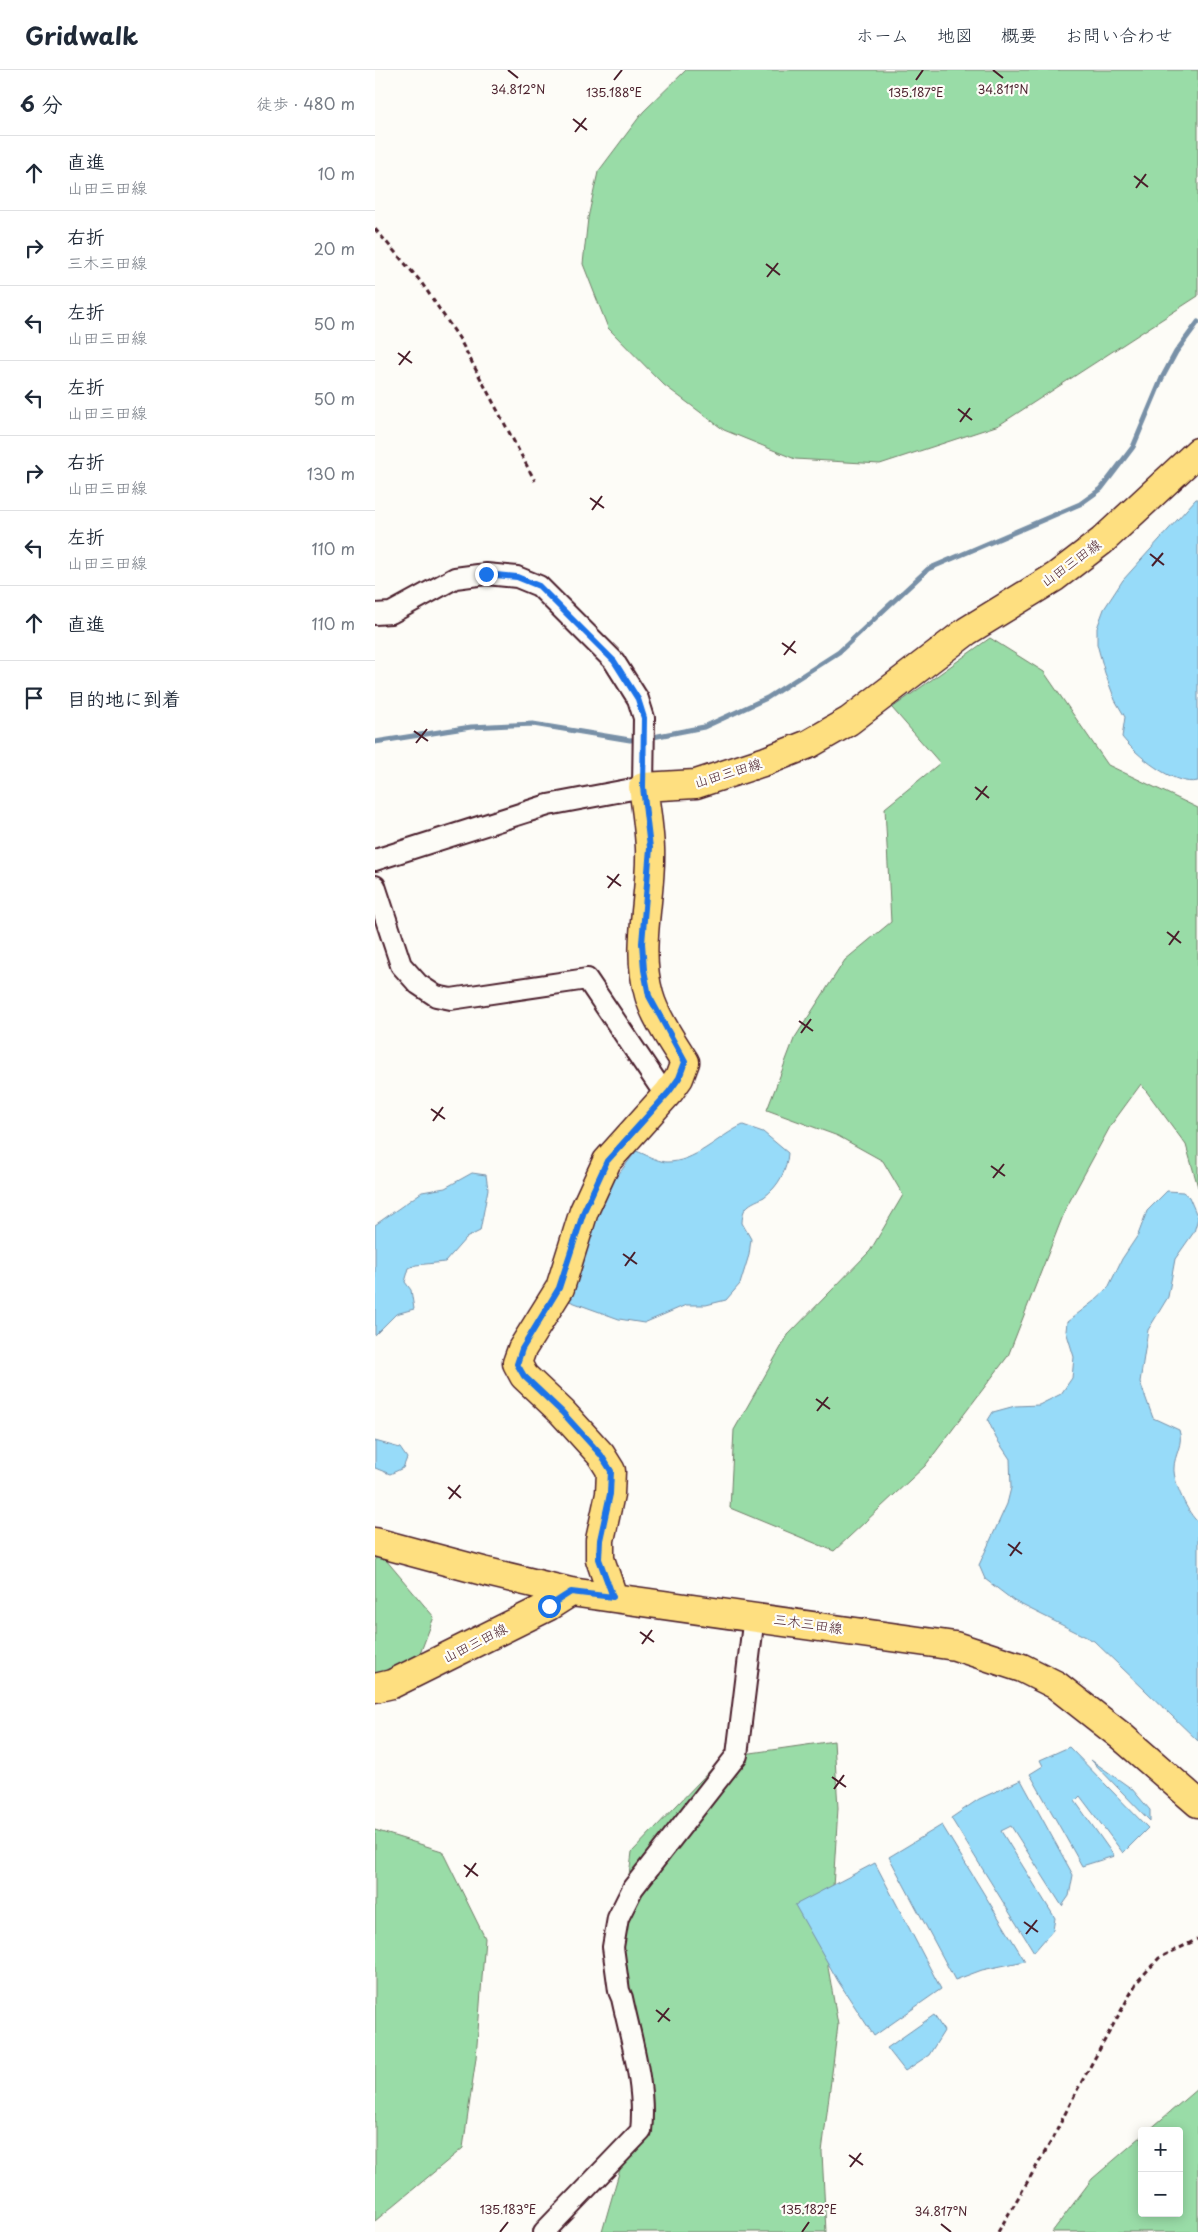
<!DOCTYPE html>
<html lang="ja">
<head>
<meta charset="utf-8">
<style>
	body { margin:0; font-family:"Playpen Sans","Klee One",sans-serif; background:#f2f2f3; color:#1f2937 }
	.controls { position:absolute; right:15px; bottom:15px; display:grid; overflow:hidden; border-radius:5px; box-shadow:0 2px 12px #0003 }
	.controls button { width:45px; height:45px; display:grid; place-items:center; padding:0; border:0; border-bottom:1px solid #e0e1e3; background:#fff; color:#1f2937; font:25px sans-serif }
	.stop { position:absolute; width:15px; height:15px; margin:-11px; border:4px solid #1a73e8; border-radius:50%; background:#fff }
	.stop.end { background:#1a73e8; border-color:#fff; box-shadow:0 1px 5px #0008 }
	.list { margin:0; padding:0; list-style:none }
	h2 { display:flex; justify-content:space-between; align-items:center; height:65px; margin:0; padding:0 20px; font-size:21px }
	h2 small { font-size:16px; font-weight:400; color:#747a83 }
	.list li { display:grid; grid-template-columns:32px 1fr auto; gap:15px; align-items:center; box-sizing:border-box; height:75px; padding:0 20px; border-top:1px solid #e0e1e3 }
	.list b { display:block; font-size:19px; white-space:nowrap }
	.list p { margin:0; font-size:16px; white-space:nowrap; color:#747a83 }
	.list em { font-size:16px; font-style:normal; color:#747a83 }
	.icon { flex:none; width:28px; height:28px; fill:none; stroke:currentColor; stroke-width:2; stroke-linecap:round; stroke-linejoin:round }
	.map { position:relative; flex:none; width:823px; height:2162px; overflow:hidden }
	header { display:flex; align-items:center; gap:30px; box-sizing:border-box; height:70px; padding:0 25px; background:#fff; border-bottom:1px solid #e0e1e3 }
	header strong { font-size:24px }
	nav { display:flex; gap:28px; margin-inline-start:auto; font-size:18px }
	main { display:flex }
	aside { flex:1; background:#fff }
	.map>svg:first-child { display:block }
	.green { fill:#99dca7; stroke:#727e69 }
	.water { fill:#97dbf9; stroke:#7890a7 }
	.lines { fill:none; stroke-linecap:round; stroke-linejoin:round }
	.stream { stroke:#7890a7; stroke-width:5 }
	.street-casing { stroke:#4a1f2b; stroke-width:24 }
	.primary-casing { stroke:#4a1f2b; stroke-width:31 }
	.path { stroke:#4a1f2b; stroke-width:3; stroke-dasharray:5 4; stroke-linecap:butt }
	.street { stroke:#fdfcf7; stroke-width:20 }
	.primary { stroke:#fedf80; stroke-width:28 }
	.route { stroke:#1a73e8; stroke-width:6 }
	.ticks { fill:none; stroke:#4a1f2b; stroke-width:2 }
	.labels { text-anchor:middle; stroke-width:4.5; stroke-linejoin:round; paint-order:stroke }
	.street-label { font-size:14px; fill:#4a1f2b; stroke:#fdfcf7 }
	.ticks-label { font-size:12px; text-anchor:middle; fill:#4a1f2b; stroke:#fdfcf7; stroke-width:4.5; stroke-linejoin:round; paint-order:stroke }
</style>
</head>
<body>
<header>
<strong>Gridwalk</strong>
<nav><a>ホーム</a><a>地図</a><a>概要</a><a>お問い合わせ</a></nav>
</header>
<main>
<aside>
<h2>6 分<small>徒歩 · 480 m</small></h2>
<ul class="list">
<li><svg class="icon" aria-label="ahead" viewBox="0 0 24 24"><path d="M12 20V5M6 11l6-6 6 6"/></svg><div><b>直進</b><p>山田三田線</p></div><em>10 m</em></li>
<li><svg class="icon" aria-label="right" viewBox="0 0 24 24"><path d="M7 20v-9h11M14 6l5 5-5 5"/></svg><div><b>右折</b><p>三木三田線</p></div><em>20 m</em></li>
<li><svg class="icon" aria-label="left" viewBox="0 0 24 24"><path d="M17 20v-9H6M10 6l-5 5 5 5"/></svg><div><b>左折</b><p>山田三田線</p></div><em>50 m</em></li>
<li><svg class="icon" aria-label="left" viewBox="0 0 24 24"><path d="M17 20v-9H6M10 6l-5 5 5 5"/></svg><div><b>左折</b><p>山田三田線</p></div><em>50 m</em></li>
<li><svg class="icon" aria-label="right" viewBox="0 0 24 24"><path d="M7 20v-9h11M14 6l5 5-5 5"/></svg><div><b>右折</b><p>山田三田線</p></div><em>130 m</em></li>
<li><svg class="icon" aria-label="left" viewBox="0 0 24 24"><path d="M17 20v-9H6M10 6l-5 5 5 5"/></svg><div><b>左折</b><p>山田三田線</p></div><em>110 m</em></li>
<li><svg class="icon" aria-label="ahead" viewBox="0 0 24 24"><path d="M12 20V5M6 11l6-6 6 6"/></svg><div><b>直進</b></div><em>110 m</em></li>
<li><svg class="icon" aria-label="arrive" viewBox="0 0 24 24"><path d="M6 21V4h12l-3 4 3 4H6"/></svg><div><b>目的地に到着</b></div></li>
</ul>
</aside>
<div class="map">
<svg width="823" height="2162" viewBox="0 0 823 2162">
	<rect width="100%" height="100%" fill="#fdfcf7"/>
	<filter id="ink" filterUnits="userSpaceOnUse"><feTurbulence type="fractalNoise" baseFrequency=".02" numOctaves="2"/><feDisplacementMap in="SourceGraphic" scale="10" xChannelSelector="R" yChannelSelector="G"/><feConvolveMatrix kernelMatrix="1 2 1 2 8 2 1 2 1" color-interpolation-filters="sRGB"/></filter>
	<g filter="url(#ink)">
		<path class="green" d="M 311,0 L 823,0 L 823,226 L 624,355 L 505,394 L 420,389 L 349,360 L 289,315 L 233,258 L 208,194 L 213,148 L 223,102 L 268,42 Z
			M 615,568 L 669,602 L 733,695 L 823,738 L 823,1117 L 811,1075 L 766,1014 L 736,1055 L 691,1138 L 633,1286 L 550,1396 L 459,1481 L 355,1438 L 359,1360 L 413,1265 L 495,1181 L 528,1125 L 508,1091 L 463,1066 L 392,1040 L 419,969 L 470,890 L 516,852 L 510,738 L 565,693 L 517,638 Z
			M 0,1477 L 59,1547 L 40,1597 L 0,1625 Z
			M 459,1671 L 463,1738 L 453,1897 L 463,1955 L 447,2082 L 451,2162 L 227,2162 L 262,2040 L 242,1898 L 257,1782 L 348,1687 Z
			M 0,1760 L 67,1781 L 110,1868 L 101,1988 L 88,2078 L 0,2151 Z
			M 823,2018 L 823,2162 L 677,2162 L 717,2109 L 767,2066 L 767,2143 L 804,2143 L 804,2061 L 773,2061 Z"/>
		<path class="water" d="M 821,429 L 823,429 L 823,711 C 799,717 760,684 747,667 L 750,647 L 740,630 L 730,603 L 722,574 L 722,558 L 729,539 L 748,510 Z
			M 368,1055 L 388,1062 L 413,1083 C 412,1100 404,1116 389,1127 C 382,1131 373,1133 369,1141 C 368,1144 367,1149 367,1153 L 376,1169 L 374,1185 L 365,1214 L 351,1230 L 331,1235 L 311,1235 L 269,1253 L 244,1249 L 194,1231 L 218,1152 L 237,1113 L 261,1081 C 270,1084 281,1091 291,1092 C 320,1093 343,1066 368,1055 Z
			M 97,1103 L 111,1105 L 113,1119 L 105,1161 L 91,1168 L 70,1192 L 41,1195 L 34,1198 L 30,1212 L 36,1220 L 39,1239 L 21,1244 L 0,1265 L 0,1155 L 47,1122 L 70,1118 Z
			M 792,1121 L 808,1122 L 814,1127 L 823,1148 L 819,1162 L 800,1189 L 793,1227 L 773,1260 L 765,1312 L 778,1348 L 804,1360 C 809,1374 799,1385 799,1398 C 798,1412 813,1444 823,1452 L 823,1671 L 719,1571 L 639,1531 L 610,1509 L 604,1495 L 632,1434 L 636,1418 L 635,1389 L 621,1368 L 613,1350 L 618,1342 L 640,1336 L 664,1335 L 686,1324 L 697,1308 L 699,1287 L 691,1261 L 692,1252 L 719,1231 L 733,1218 L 747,1189 L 763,1165 L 772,1141 Z
			M 0,1371 L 25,1378 L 32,1388 L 28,1398 L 15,1404 L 0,1398 Z
			M 694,1677 L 773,1758 L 748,1783 L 705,1726 L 700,1731 L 739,1786 L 707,1796 L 655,1704 L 668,1696 L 665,1690 Z
			M 716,1690 L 757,1719 L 775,1740 L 775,1751 Z
			M 646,1710 L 698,1805 L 694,1826 L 687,1836 L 636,1756 L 626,1761 L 680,1848 L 678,1860 L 659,1882 L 576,1748 L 604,1729 Z
			M 567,1755 L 650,1891 L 607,1900 L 580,1910 L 514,1787 Z
			M 500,1793 L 566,1919 L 499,1966 L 463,1911 L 420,1835 Z
			M 559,1945 L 569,1961 L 554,1985 L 530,2001 L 512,1978 Z"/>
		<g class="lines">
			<path class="stream" d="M 273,668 L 329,657 L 392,628 L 464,582 L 553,499 L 705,434 L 726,419 L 758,377 L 787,308 L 801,282 L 823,252
				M 0,672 L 96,657 L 158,654 L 255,670 L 264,669"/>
			<defs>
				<path id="street" d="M 0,544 L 16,543 L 80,508 L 111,504 L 142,507 L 164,516 L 239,591 L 263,629 L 269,648 L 268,717 L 173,735 L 0,790
					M 0,816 L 26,895 L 43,914 L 61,926 L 76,929 L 212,909 L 291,1026
					M 169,2162 L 266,2061 C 271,2017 256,1970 247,1928 L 244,1921 L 238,1877 L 243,1848 L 258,1818 L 362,1685 L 379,1546"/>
				<path id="primary" d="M 0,1472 L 108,1501 L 196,1522 L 580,1576 L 647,1598 L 681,1615 L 746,1666 L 823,1733
					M 238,1527 L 225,1489 L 225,1470 L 235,1424 L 236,1401 L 226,1385 L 187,1342 L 149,1306 L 142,1293 L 147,1279 L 185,1218 L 209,1141 L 232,1091 L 294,1022 L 304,1008 L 310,992 C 298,973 280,947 274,925 C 260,876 277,827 275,778 C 274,758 271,737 268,717 L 321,714 L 391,691 L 434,674 L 474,651 L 592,561 L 680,507 L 727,471 L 823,382
					M 0,1618 L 17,1614 L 174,1536 L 196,1522"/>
			</defs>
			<use href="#street" class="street-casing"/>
			<use href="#primary" class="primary-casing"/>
			<path class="path" d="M 0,159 L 46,212 L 84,268 L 160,411
				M 623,2162 L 677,2070 L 701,2022 L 762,1912 L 784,1888 L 823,1869"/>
			<use href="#street" class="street"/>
			<use href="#primary" class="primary"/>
		</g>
	</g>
	<g class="lines" filter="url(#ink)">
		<path class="route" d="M 111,504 L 142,507 L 164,516 L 239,591 L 263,629 L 269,648 L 268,717 L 275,778 L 267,873 L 269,900 L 274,926 L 310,992 L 304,1008 L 294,1022 L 232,1091 L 209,1141 L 184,1218 L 147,1279 L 142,1294 L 149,1306 L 187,1342 L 226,1385 L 236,1401 L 235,1424 L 225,1470 L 224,1489 L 238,1527 L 196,1522 L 174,1536"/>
	</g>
	<path class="ticks" d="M 133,0 L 143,8M 618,0 L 628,8M 239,10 L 247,0M 541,10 L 548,0M 198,49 L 212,60M 200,62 L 211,48M 759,106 L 773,117M 761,118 L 771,104M 391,194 L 405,205M 392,207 L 403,193M 23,283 L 37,293M 24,295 L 35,281M 583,339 L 597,350M 585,352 L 595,338M 215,428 L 229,438M 217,440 L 227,426M 775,484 L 789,495M 777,496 L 788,483M 407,573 L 421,583M 409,585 L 420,571M 39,661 L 53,671M 41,673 L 52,659M 600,717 L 614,728M 601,730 L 612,716M 232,806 L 246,816M 233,818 L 244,804M 792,862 L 806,873M 794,875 L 804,861M 424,951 L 438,961M 426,963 L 436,949M 56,1039 L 70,1049M 58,1051 L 68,1037M 616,1096 L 630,1106M 618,1108 L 629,1094M 248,1184 L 262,1194M 250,1196 L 260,1182M 441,1329 L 455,1339M 442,1341 L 453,1327M 73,1417 L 86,1428M 74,1429 L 85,1415M 633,1474 L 647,1484M 635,1486 L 645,1472M 265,1562 L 279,1572M 267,1574 L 277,1560M 457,1707 L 471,1717M 459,1719 L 469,1705M 89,1795 L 103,1806M 91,1807 L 101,1793M 649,1852 L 663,1862M 651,1864 L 662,1850M 281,1940 L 295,1951M 283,1952 L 294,1938M 474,2085 L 488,2095M 475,2097 L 486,2083M 566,2154 L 576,2162M 125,2162 L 133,2152M 427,2162 L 434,2152"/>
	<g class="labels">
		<g class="street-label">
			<text transform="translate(696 493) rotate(-36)" y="5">山田三田線</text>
			<text transform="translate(353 703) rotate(-17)" y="5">山田三田線</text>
			<text transform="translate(433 1554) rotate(8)" y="5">三木三田線</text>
			<text transform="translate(100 1573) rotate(-27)" y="5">山田三田線</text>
		</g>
	</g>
	<g class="ticks-label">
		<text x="143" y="24">34.812°N</text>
		<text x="628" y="24">34.811°N</text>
		<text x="239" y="27">135.188°E</text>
		<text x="541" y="27">135.187°E</text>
		<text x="133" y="2144">135.183°E</text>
		<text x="434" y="2144">135.182°E</text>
		<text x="566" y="2146">34.817°N</text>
	</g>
</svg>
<div class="controls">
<button>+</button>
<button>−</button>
</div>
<div class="stop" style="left:174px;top:1536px"></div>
<div class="stop end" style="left:111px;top:504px"></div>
</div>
</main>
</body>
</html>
